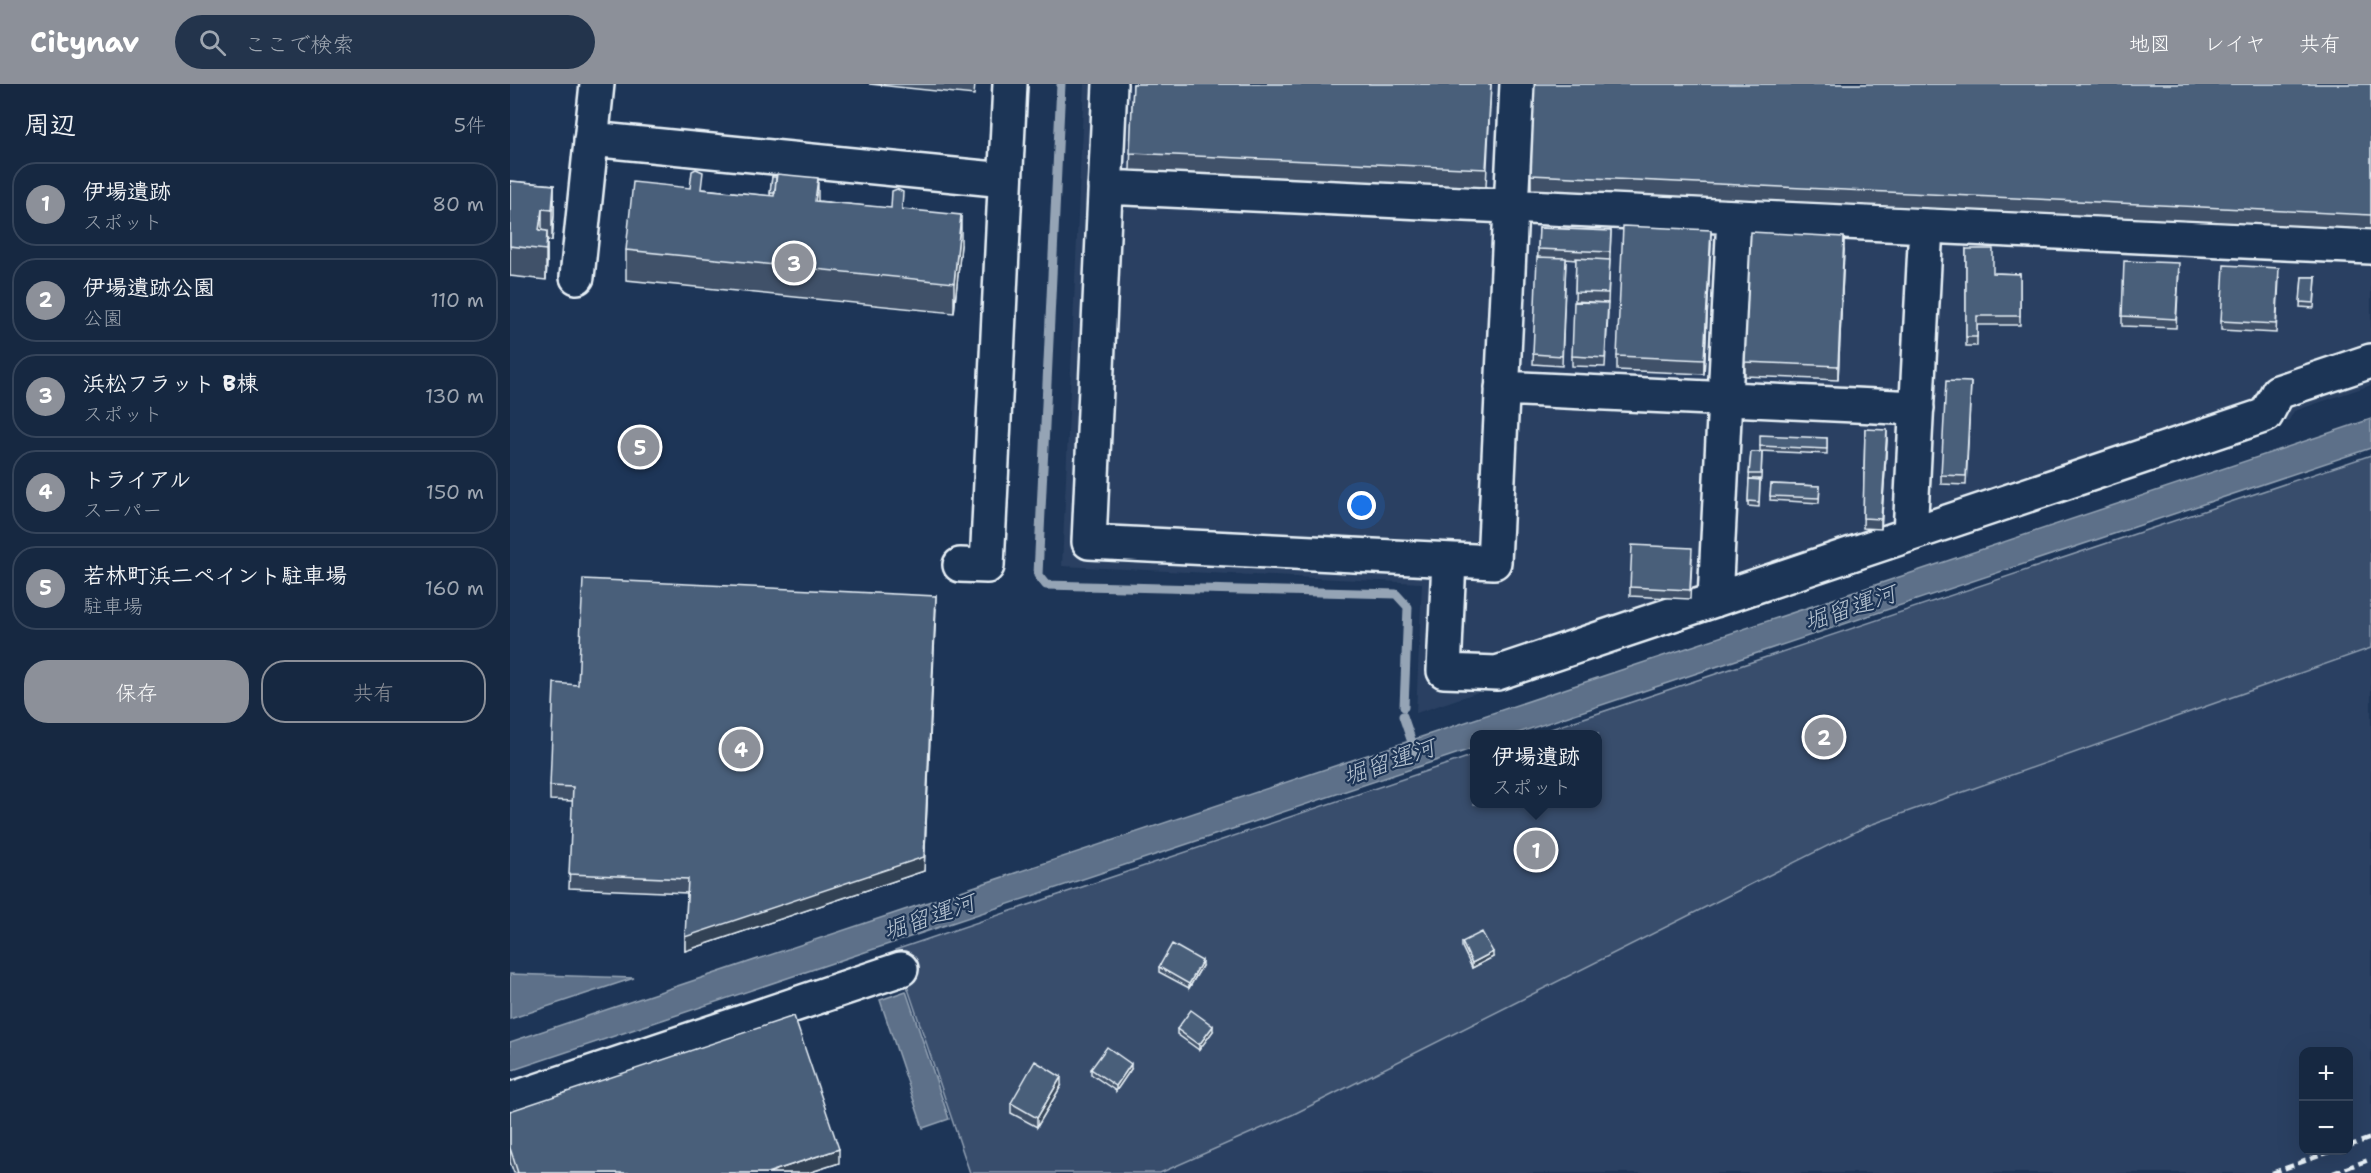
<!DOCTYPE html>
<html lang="ja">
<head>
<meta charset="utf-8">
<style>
	body { margin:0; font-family:"Shantell Sans","Klee One",sans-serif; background:#23344c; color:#f1f3f6 }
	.controls { position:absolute; right:18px; bottom:18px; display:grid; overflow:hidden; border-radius:12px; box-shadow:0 6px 24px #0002 }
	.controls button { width:54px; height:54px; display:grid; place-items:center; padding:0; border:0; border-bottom:2px solid #35445a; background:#162841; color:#f1f3f6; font:30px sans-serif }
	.you { position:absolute; left:852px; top:422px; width:21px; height:21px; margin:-15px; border:4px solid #fff; border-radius:50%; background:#1a73e8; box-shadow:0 0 0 9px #1a73e833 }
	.badge { display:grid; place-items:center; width:39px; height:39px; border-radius:50%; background:#8c9099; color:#fff; font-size:20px; font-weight:700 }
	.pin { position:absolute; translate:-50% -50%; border:3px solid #fff; box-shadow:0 2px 6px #0006 }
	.popup { position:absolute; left:960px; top:646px; width:132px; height:78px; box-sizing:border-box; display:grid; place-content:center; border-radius:12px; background:#162841; filter:drop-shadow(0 2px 4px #0005); font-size:20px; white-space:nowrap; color:#9ea6b1 }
	.popup b { font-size:22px; color:#f1f3f6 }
	.popup::after { content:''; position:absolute; left:50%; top:100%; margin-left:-12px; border:12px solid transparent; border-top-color:#162841 }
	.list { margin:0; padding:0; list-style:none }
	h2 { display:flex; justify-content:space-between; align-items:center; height:78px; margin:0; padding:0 24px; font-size:26px }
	h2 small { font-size:20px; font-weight:400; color:#9ea6b1 }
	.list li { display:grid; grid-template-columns:39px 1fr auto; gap:18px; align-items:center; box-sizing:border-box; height:84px; margin:0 12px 12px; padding:0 12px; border:2px solid #35445a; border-radius:24px }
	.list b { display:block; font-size:22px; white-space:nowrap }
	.list p { margin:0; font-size:20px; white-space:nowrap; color:#9ea6b1 }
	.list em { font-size:20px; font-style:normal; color:#9ea6b1 }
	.actions { display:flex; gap:12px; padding:18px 24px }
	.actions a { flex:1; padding:14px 0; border:2px solid #8c9099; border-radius:24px; text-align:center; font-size:21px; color:#8c9099 }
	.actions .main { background:#8c9099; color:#fff }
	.icon { flex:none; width:33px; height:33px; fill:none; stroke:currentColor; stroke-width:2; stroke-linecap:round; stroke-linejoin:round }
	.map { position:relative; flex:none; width:1861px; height:1089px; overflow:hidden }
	header { display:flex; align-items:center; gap:36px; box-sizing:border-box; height:84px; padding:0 30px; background:#8c9099; color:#fff }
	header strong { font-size:28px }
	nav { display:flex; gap:33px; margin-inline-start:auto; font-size:21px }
	.search { width:420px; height:54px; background:#23344c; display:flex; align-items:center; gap:15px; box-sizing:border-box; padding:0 21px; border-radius:33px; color:#9ea6b1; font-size:22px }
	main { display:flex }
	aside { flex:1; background:#162841 }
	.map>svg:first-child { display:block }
	.built { fill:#2a4162; fill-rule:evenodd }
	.green { fill:#374d6c; stroke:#909fb2; stroke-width:1.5 }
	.water { fill:#5d7089; stroke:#95a4b5; stroke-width:1.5 }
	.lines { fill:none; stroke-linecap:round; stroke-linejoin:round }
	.stream { stroke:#95a4b5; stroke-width:9 }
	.minor-casing { stroke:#e8f1f8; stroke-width:38 }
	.minor { stroke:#1d3557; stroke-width:33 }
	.rail { stroke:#e8f1f8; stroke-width:4.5; stroke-dasharray:9 4.5; stroke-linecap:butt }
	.wall { fill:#3f5169; stroke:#e8f1f8; stroke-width:1.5 }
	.shaded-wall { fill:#334255; stroke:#e8f1f8; stroke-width:1.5 }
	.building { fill:#495e7a; stroke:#e8f1f8; stroke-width:1.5 }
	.labels { text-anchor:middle; stroke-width:4.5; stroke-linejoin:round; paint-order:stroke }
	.water-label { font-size:24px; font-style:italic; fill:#b7c4d1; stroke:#1d3557 }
</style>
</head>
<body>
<header>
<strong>Citynav</strong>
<div class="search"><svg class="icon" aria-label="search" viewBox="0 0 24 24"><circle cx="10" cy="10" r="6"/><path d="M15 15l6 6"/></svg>ここで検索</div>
<nav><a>地図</a><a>レイヤ</a><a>共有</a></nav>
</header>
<main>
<aside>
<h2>周辺<small>5件</small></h2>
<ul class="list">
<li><span class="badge">1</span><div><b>伊場遺跡</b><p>スポット</p></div><em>80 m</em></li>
<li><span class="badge">2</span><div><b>伊場遺跡公園</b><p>公園</p></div><em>110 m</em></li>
<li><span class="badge">3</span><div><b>浜松フラット B棟</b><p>スポット</p></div><em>130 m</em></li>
<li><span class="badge">4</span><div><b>トライアル</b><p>スーパー</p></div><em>150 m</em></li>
<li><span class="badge">5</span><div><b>若林町浜二ペイント駐車場</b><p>駐車場</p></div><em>160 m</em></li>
</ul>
<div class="actions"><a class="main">保存</a><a>共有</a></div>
</aside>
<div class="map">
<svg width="1861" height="1089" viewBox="0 0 1861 1089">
	<rect width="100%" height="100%" fill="#1d3557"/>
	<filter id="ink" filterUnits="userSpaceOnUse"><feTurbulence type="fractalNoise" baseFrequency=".0167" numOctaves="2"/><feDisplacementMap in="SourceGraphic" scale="12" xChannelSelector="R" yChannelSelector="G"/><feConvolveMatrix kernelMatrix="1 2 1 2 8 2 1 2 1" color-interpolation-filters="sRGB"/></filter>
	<g filter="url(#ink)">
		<path class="built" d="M 574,0 L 1861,0 L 1861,301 L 1784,327 L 1779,336 L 906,629 L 912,499 L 552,482 Z
			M 1861,564 L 1861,1089 L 650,1089 L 784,1030 L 1357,742 ZM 1794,968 L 1838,968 L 1838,1066 L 1794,1066 Z"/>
		<path class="green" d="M 1861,371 L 1861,564 L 1357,742 L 784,1030 L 650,1089 L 460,1089 L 385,866 L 964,671 L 964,720 L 1088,720 L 1088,650 L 1026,650 Z"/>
		<path class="water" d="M 1861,335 L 1861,364 L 1005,650 L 964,650 L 964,664 L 0,987 L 0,958 Z
			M 0,890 L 124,894 L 0,935 Z
			M 396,907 L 439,1035 L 413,1044 L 370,916 Z"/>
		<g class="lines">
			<path class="stream" d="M 551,0 L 528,491 L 536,501 L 886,510 L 898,523 L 894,623
				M 893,632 L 905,667"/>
			<defs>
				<path id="minor" d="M 600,0 L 579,458 L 984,478 L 1007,0
					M 81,55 L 495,96
					M 595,103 L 1861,163
					M 67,193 L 87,0
					M 992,304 L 1407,324
					M 1400,450 L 1416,142
					M 939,476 L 934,587 L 987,589 L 1756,331 L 1768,308 L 1861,277
					M 450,481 L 477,482 L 500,0
					M 1205,516 L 1224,133
					M 0,1016 L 391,885"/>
			</defs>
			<use href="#minor" class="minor-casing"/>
			<use href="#minor" class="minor"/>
			<path class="rail" d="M 1838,1062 L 1861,1054
				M 1762,1089 L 1825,1066
				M 1823,1089 L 1861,1075"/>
		</g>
		<path class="wall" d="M 359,0 L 465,0 L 464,11 Z
			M 623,0 L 981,0 L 976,103 L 620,86 Z
			M 1861,0 L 1861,145 L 1021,105 L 1021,91 Z
			M 262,93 L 308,117 L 393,126 L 451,161 L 444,229 L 116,196 L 116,166 L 193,105 L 260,112 Z
			M 0,97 L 44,101 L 44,131 L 42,157 L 37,156 L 37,178 L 36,196 L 0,192 Z
			M 1029,144 L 1101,147 L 1098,219 L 1065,217 L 1066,176 L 1056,175 L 1052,282 L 1023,280 Z
			M 1201,160 L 1194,290 L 1107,286 L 1107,272 Z
			M 1456,165 L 1483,189 L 1510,190 L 1510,241 L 1467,241 L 1467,262 L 1456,262 Z
			M 1334,166 L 1328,296 L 1235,292 L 1235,278 Z
			M 1669,189 L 1666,244 L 1612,242 L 1612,232 Z
			M 1792,193 L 1806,193 L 1804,224 L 1790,223 Z
			M 1769,194 L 1766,249 L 1711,246 L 1711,237 Z
			M 1098,229 L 1095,283 L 1062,282 L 1062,272 Z
			M 1461,298 L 1456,401 L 1431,400 L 1431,391 Z
			M 1355,345 L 1377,356 L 1371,445 L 1353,444 Z
			M 1317,354 L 1317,370 L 1250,367 L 1250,362 Z
			M 1241,368 L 1252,368 L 1251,395 L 1239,395 Z
			M 1239,395 L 1250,396 L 1249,423 L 1238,422 Z
			M 1261,400 L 1310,402 L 1309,419 L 1260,416 Z
			M 1182,474 L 1180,515 L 1120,512 L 1120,503 Z
			M 426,525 L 414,787 L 175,867 L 177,809 L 59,804 L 63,717 L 40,716 L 40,702 L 68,601 Z
			M 952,858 L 983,873 L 962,884 L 952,863 Z
			M 692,882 L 679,904 L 649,888 L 649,883 Z
			M 667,945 L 703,947 L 689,966 L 667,950 Z
			M 581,985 L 621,985 L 606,1007 L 581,990 Z
			M 551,1002 L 527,1043 L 501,1029 L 501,1019 Z
			M 0,1027 L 329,1079 L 298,1089 L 4,1089 L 0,1078 Z"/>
		<path class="shaded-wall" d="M 308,94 L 308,124 L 305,117 Z
			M 44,101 L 44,131 L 42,157 L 42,126 Z
			M 32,125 L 32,156 L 29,146 Z
			M 451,131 L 451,161 L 444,229 L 444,199 Z
			M 1201,146 L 1201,160 L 1194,290 L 1194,276 Z
			M 37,147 L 37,178 L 36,196 L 36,166 Z
			M 1334,153 L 1334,166 L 1328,296 L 1328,282 Z
			M 1377,346 L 1377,356 L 1371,445 L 1371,435 Z
			M 426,512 L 414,787 L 175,867 L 175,853 Z
			M 983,868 L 983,873 L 962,884 L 962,879 Z
			M 692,877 L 692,882 L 679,904 L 679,900 Z
			M 703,942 L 703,947 L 689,966 L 689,961 Z
			M 621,980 L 621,985 L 606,1007 L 606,1002 Z
			M 551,993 L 551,1002 L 527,1043 L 527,1034 Z
			M 329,1065 L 329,1079 L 298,1089 L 257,1089 Z"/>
		<path class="building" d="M 623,0 L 981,0 L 976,85 L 620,69 Z
			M 1025,0 L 1861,0 L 1861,131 L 1021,91 Z
			M 186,85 L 193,88 L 191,105 L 264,112 L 267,90 L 308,94 L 305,117 L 381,124 L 382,107 L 387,105 L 393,108 L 392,125 L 451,131 L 444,199 L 116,166 L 123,98 L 180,104 L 182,87 Z
			M 262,93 L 266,93 L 265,109 L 260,109 Z
			M 0,97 L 44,101 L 42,126 L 32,125 L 29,146 L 37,147 L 36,166 L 0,162 Z
			M 1113,142 L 1201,146 L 1194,276 L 1107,272 Z
			M 1029,144 L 1101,147 L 1100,168 L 1028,165 Z
			M 1241,148 L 1334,153 L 1328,282 L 1235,278 Z
			M 1456,165 L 1483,165 L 1483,189 L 1510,190 L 1510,232 L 1467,232 L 1467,253 L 1456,253 Z
			M 1027,173 L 1056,174 L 1052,272 L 1023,270 Z
			M 1066,174 L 1100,176 L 1098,209 L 1065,208 Z
			M 1614,177 L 1669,179 L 1666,235 L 1612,232 Z
			M 1714,181 L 1769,184 L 1766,240 L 1711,237 Z
			M 1792,193 L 1806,193 L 1804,219 L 1790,218 Z
			M 1064,218 L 1098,219 L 1095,274 L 1062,272 Z
			M 1436,297 L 1461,298 L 1456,392 L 1431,391 Z
			M 1355,345 L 1377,346 L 1371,435 L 1353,434 Z
			M 1250,351 L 1317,354 L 1317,365 L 1250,362 Z
			M 1241,368 L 1252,368 L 1251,390 L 1239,390 Z
			M 1239,395 L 1250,396 L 1249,418 L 1238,417 Z
			M 1261,400 L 1310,402 L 1309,414 L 1260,412 Z
			M 1122,461 L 1182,464 L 1180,506 L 1120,503 Z
			M 73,495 L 426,512 L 414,773 L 175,853 L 178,795 L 59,790 L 63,703 L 40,702 L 44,599 L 68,601 Z
			M 972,848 L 983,868 L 962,879 L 952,858 Z
			M 662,860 L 692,877 L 679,900 L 649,883 Z
			M 681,926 L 703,942 L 689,961 L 667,945 Z
			M 284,932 L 329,1065 L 257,1089 L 8,1089 L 0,1064 L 0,1027 Z
			M 597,963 L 621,980 L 606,1002 L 581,985 Z
			M 525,977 L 551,993 L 527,1034 L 501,1019 Z"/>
	</g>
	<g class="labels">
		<g class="water-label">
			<text transform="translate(1340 524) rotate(-19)" y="8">堀留運河</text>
			<text transform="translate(879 678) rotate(-19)" y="8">堀留運河</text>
			<text transform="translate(419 833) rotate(-19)" y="8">堀留運河</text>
		</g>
	</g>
</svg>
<div class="controls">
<button>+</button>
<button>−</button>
</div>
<div class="you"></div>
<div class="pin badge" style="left:1026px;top:766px">1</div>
<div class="popup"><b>伊場遺跡</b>スポット</div>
<div class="pin badge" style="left:1314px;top:653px">2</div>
<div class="pin badge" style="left:284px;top:179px">3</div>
<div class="pin badge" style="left:231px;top:665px">4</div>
<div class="pin badge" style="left:130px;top:363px">5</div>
</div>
</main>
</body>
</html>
